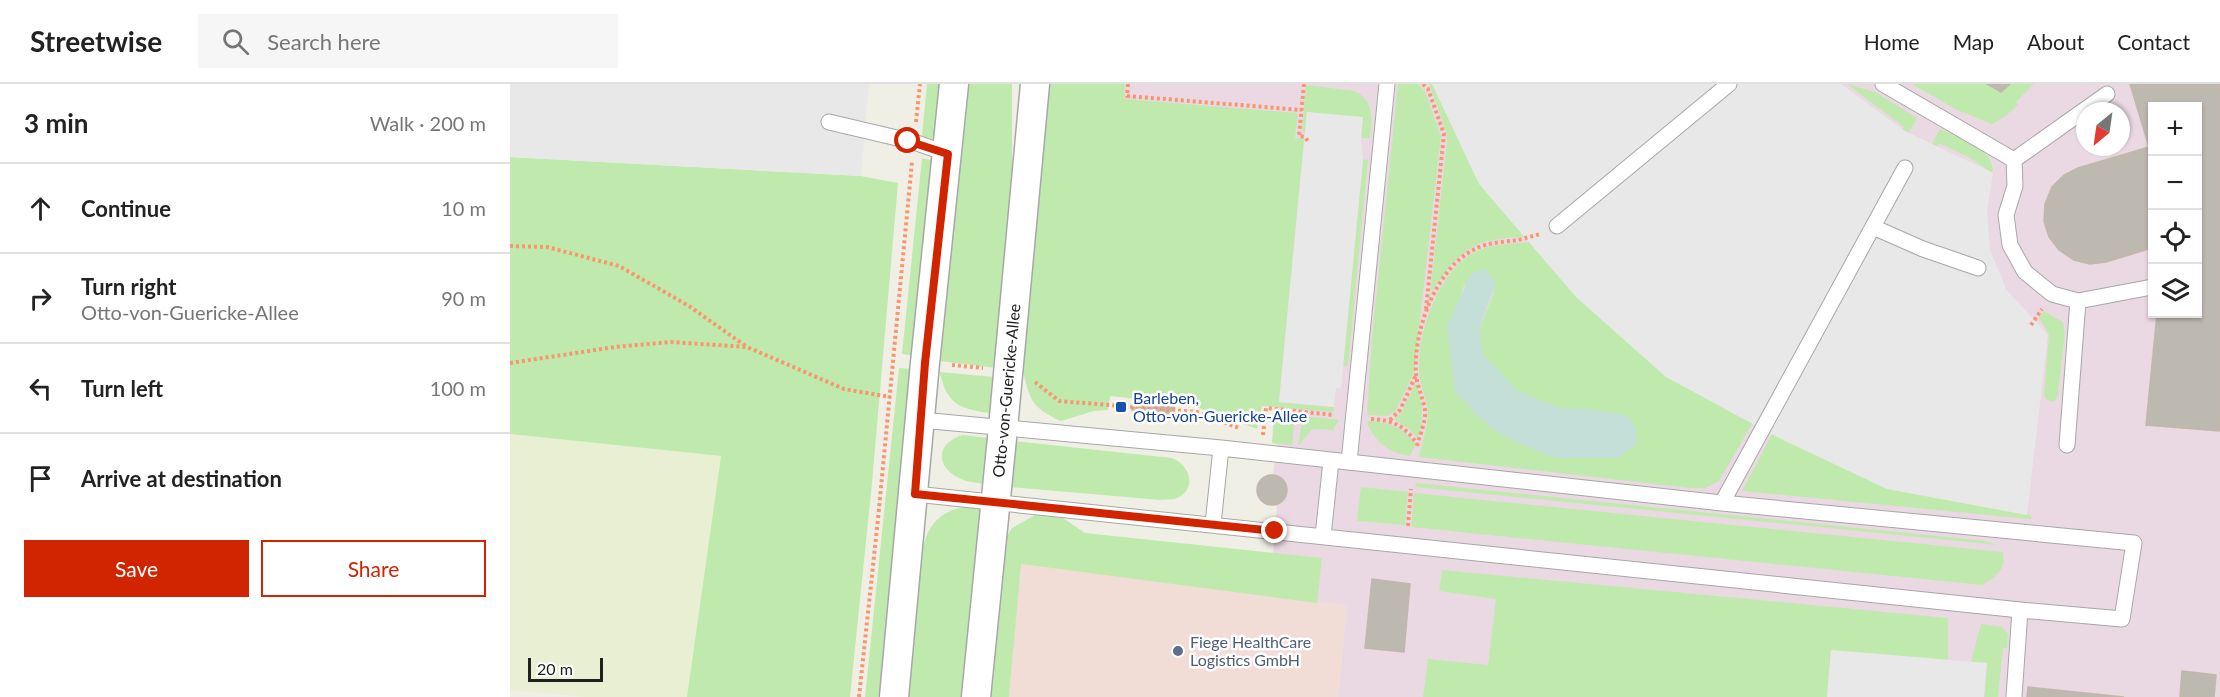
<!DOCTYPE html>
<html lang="en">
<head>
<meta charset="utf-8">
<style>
	body { margin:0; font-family:Lato,sans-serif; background:#f6f6f6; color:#222 }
	.controls { position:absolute; right:18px; top:18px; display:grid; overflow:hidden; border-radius:0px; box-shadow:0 2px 4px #0004 }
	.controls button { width:54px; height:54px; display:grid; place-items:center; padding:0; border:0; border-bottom:2px solid #e0e0e0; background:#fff; color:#222; font:30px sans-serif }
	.compass { position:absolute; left:1566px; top:18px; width:54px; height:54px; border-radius:50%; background:#fff; box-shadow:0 2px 4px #0004; rotate:209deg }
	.scale { position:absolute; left:18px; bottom:15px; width:75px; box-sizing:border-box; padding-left:6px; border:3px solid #202020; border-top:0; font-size:16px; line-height:21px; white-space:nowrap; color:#202020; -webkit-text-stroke:4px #fff; paint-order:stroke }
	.stop { position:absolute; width:18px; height:18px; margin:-14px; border:4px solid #d02500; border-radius:50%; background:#fff }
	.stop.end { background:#d02500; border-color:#fff; box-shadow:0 2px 6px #0008 }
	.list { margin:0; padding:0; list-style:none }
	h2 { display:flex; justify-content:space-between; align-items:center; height:78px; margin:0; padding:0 24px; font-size:26px }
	h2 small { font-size:20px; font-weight:400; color:#767676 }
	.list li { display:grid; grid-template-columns:39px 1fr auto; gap:18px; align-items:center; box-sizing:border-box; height:90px; padding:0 24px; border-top:2px solid #e0e0e0 }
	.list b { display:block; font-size:22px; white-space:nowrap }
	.list p { margin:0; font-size:20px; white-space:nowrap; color:#767676 }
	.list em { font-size:20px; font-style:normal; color:#767676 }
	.actions { display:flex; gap:12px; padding:18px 24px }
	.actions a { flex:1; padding:14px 0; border:2px solid #d02500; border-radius:0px; text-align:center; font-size:21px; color:#d02500 }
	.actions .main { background:#d02500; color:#fff }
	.icon { flex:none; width:33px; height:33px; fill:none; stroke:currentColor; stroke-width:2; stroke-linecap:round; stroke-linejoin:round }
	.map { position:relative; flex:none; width:1710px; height:613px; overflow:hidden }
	header { display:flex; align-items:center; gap:36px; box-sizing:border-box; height:84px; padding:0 30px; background:#fff; border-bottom:2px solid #e0e0e0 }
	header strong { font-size:28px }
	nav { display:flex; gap:33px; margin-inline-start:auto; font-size:21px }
	.search { width:420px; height:54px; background:#f6f6f6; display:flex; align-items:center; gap:15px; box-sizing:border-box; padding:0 21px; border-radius:0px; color:#767676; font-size:22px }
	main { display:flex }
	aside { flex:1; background:#fff }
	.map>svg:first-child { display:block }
	.commercial { fill:#f1dcd6 }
	.industrial { fill:#ead8e3; fill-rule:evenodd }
	.farmland { fill:#e8efd2 }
	.grass { fill:#c0eaad; fill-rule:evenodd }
	.wetland { fill:#c3dfd7 }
	.parking { fill:#e8e8e8 }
	.building { fill:#bdb8b0; stroke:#c2b8a9; stroke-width:1.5 }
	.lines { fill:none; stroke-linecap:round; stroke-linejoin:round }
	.service-casing { stroke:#a7a7a7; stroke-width:17 }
	.minor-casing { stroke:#a7a7a7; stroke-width:31 }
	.path { stroke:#fa956e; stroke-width:4; stroke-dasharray:3 3; stroke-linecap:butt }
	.service { stroke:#fff; stroke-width:15 }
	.minor { stroke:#fff; stroke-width:28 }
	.route { stroke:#d02500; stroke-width:8 }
	.transit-dot { fill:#1a4fb4; stroke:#fff; stroke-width:2 }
	.service-dot { fill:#5c6f8a; stroke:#fff; stroke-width:2 }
	.labels { text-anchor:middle; stroke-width:5; stroke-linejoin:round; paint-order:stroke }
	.street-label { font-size:16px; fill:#202020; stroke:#fff }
	.transit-label { font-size:16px; fill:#164399; stroke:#fff; text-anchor:start }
	.service-label { font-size:16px; fill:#4e5e75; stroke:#fff; text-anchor:start }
</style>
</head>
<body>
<header>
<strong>Streetwise</strong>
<div class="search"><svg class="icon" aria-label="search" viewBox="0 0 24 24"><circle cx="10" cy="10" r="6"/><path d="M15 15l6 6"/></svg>Search here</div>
<nav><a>Home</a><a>Map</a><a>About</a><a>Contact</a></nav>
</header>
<main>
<aside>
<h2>3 min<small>Walk · 200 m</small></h2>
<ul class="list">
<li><svg class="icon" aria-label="ahead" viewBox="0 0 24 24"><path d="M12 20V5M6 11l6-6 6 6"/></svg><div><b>Continue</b></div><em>10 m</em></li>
<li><svg class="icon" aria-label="right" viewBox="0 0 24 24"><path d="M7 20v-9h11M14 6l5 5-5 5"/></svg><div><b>Turn right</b><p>Otto-von-Guericke-Allee</p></div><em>90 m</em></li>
<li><svg class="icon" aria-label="left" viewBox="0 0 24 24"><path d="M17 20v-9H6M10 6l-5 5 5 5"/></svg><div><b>Turn left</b></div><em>100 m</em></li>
<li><svg class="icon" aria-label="arrive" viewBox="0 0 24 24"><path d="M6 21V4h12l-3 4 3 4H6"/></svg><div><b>Arrive at destination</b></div></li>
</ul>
<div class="actions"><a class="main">Save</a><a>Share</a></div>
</aside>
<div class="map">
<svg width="1710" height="613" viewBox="0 0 1710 613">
	<rect width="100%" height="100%" fill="#f0efe6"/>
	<path class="commercial" d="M 510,480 L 760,510 L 837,522 L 828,613 L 499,613 Z"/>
	<path class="industrial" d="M 566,0 L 1710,0 L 1710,613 L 828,613 L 837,522 L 760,510 L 767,422 L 754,420 L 747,410 L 748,398 L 758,390 L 763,390 L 767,360 L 762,359 L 764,322 L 537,299 ZM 1642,22 L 1688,22 L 1688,230 L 1642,230 ZM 1575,27 L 1611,27 L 1611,63 L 1575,63 Z"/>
	<path class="farmland" d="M 0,350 L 211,372 L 177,613 L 75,613 L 0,606 Z"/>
	<path class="grass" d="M 417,0 L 431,0 L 426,56 L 412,52 Z
		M 457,0 L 502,0 L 502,98 L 486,284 L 430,277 Z
		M 537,0 L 615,0 L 614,15 L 788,29 L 785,54 L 794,55 L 769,318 L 824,323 L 824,328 L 752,322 L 747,345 L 681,321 L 600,312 L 598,326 L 584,327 L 551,337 C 520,323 520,315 512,284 Z
		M 888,0 L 908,0 L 915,7 L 931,52 L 904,288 L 886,327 L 877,332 L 857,331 L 862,254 Z
		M 919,0 L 927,0 L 1018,152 C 1005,154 992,154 979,157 C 950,163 935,188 920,210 L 937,56 L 936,47 Z
		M 1337,0 L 1365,8 L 1407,34 L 1391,63 L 1384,63 L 1394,43 Z
		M 1402,0 L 1477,0 L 1491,8 L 1500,0 L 1524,0 L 1506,18 L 1508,21 L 1493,34 L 1482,40 L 1445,25 Z
		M 796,1 L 845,7 C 865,18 862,34 860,54 L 851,54 L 853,34 L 797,28 L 795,50 L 792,46 Z
		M 1430,45 C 1450,54 1483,63 1483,89 L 1458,73 L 1429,59 L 1418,79 L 1413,77 Z
		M 0,73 L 351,92 L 388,99 L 362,399 L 340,613 L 177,613 L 211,372 L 0,350 Z
		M 412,74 L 424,77 L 405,272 L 392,270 Z
		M 853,75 L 858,76 L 838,282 L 833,282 Z
		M 1023,157 L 1209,322 L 1233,335 L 1244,320 L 1247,331 L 1209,397 L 1195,404 L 1180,404 L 909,373 C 911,361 916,349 917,337 C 920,319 910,305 909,288 C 906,248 930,182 969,166 C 986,159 1005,161 1023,157 ZM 954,201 L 984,208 L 970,244 L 972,270 L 1007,307 L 1049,324 L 1084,326 L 1118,332 L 1047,374 L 1015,362 L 987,348 L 945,307 L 937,241 L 948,221 Z
		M 1534,227 L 1553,238 L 1555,248 L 1548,311 L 1544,318 L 1537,316 L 1534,312 L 1539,250 L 1529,234 Z
		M 389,284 L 403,285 L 372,601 L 368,613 L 355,613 Z
		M 430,288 L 484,293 L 481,329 C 451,326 436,320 430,288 Z
		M 905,299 C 913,315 915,337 907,354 L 899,345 L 884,335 L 892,328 Z
		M 765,329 L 785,331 L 782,361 L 762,359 Z
		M 793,332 L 829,336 L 823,346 L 802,345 L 788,362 Z
		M 858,337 C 880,339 891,342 906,360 L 900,372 C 879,369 866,359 857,339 Z
		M 1267,341 L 1446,416 L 1518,430 L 1523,434 L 1519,435 L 1232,407 Z
		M 453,351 L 477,354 L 472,400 C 464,398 456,398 449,394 C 424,382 427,358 453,351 Z
		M 504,357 L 662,374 C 682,382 687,407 665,415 C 661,416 655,415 650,416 L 499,403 Z
		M 906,399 L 1476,457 L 1489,461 L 905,403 Z
		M 851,403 L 898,408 L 895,441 L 847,437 Z
		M 904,409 L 1493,468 C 1496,486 1487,492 1472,501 L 901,443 Z
		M 455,423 L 471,424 L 453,613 L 398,613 L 412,469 C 416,444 428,427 455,423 Z
		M 525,431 L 553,434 L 575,449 L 812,474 L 807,519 L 511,480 L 499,613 L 476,613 L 495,455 L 502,444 Z
		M 932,486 L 1438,534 L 1438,576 L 1321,566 L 1317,613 L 913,613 L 918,575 L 978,581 L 986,515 L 929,507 Z
		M 1471,540 L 1492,543 L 1498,550 L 1497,564 L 1493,564 L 1488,613 L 1474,613 L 1477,579 L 1461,578 Z"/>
	<path class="wetland" d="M 974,184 L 986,198 L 970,243 L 972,269 L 1007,307 L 1049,324 L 1084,326 L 1118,332 L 1125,344 L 1127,360 L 1108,374 L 1047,374 L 1015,362 L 987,348 L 966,331 L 945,307 L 937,241 L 961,190 Z"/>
	<path class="parking" d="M 0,0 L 359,0 L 351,92 L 0,73 Z
		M 922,0 L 1331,0 L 1395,47 L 1483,89 L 1477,126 L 1480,165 L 1496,205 L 1538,251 L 1517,431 L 1377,405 L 1273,356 L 1156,293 L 1066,213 L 969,100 Z
		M 797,28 L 853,33 L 851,54 L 853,75 L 831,304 L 826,304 L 824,323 L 769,318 Z
		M 1321,566 L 1477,579 L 1474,613 L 1317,613 Z"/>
	<path class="building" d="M 1477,0 L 1500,0 L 1491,8 Z
		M 1620,0 L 1710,0 L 1710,347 L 1636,341 L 1647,230 L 1688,230 L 1688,22 L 1642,22 L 1642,164 L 1596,178 L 1580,180 L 1564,176 L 1549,166 L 1539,153 L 1534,137 L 1535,120 L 1542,103 L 1554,91 L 1568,84 L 1639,63 Z
		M 624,314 L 665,319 L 664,331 L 622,326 Z
		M747 406a15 15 0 1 1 30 0a15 15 0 1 1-30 0Z
		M 862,495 L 900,500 L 894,568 L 855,564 Z
		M 1672,587 L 1706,591 L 1704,613 L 1670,613 Z
		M 1518,603 L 1614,613 L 1517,613 Z"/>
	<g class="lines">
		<defs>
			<path id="service" d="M 1373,0 L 1504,76 L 1505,102 L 1496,131 L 1500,161 L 1515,188 L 1542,210 L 1568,217 L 1557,361
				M 319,38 L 404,58 L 438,70
				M 1504,76 L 1597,10
				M 1047,142 L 1219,0
				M 1363,143 L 1413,165 L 1468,184
				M 1568,217 L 1642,203
				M 839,378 L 877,0
				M 405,410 L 1510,526 L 1612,535 L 1624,459 L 1212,419 L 711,364 L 411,336
				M 1212,419 L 1395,84
				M 703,440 L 711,364
				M 813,452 L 821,377
				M 1504,613 L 1510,526"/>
			<g id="minor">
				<path d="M 384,613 L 415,279 L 444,0"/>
				<path id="s1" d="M 466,613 L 493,344 L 525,0"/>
			</g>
		</defs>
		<use href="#service" class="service-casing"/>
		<use href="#minor" class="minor-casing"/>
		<path class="path" d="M 618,0 L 617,12 L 792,26
			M 794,0 L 789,52 L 795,53 L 799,59
			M 913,0 L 918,5 L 934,50 L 916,225
			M 406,38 L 410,0
			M 0,162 L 37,163 L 109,182 L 179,222 L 237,263
			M 1521,241 L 1532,225
			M 0,279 L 105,263 L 161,258 L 237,263 L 334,305 L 380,313
			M 442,281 L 473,284
			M 525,298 L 549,317 L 687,328 L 729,344
			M 861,335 C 883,336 895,342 907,360
			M 880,336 L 890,326 L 906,291
			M 753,351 L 756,324 L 824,331
			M 907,362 C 910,350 916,338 915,326 C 913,314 907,302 906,290 C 903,247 926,182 967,164 C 980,158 995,158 1008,156 C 1016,154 1023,152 1030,150
			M 898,442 L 901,405
			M 349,613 L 368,435 L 402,78"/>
		<use href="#service" class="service"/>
		<use href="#minor" class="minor"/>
	</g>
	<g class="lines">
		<path class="route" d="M 398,57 L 438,70 L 415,279 L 405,410 L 765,447"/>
	</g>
	<rect class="transit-dot" x="605" y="317" width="12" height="12" rx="3"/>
	<circle class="service-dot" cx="668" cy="567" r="6"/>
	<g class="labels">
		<g class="street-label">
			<text dy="6" stroke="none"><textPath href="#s1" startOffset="308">Otto-von-Guericke-Allee</textPath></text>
		</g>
		<g class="transit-label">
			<text x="623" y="320">Barleben,<tspan x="623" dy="18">Otto-von-Guericke-Allee</tspan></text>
		</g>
		<g class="service-label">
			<text x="680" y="564">Fiege HealthCare<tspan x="680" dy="18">Logistics GmbH</tspan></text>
		</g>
	</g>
</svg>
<div class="controls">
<button>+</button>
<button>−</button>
<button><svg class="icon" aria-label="locate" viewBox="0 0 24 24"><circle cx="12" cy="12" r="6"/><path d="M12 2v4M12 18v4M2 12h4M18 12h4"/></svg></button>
<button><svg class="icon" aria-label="layers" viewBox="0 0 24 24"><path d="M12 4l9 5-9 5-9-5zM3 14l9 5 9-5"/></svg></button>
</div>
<svg class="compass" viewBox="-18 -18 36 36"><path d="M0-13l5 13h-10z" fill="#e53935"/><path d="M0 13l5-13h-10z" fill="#767676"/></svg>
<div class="scale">20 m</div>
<div class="stop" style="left:398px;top:57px"></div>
<div class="stop end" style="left:765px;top:447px"></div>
</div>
</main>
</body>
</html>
